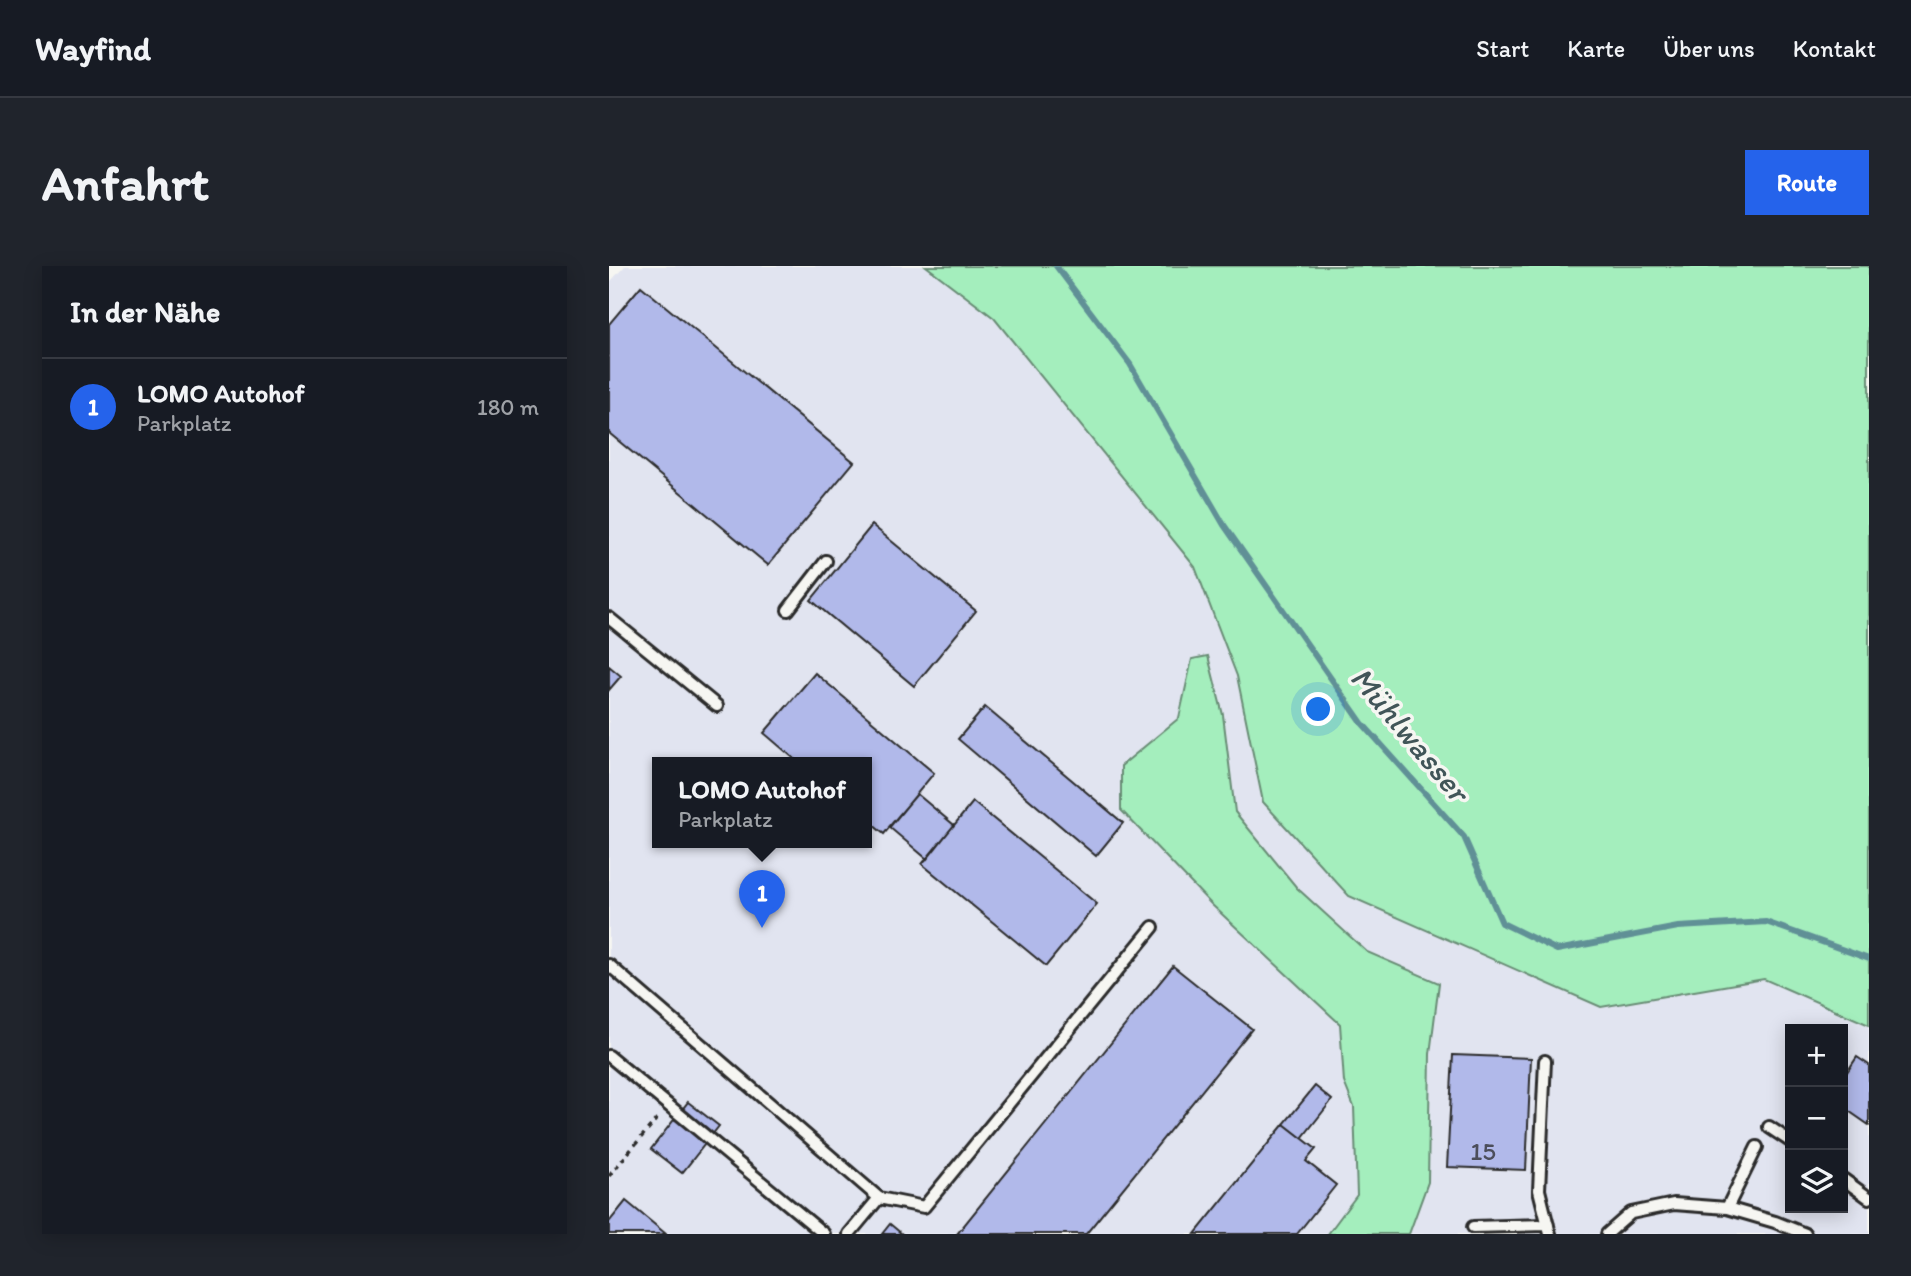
<!DOCTYPE html>
<html lang="de">
<head>
<meta charset="utf-8">
<style>
	body { margin:0; font-family:Itim,sans-serif; background:#20242c; color:#f1f3f6 }
	.controls { position:absolute; right:21px; bottom:21px; display:grid; overflow:hidden; border-radius:0px; box-shadow:0 4px 18px #0003 }
	.controls button { width:63px; height:63px; display:grid; place-items:center; padding:0; border:0; border-bottom:2px solid #363941; background:#171b24; color:#f1f3f6; font:35px sans-serif }
	.you { position:absolute; left:710px; top:444px; width:24px; height:24px; margin:-18px; border:5px solid #fff; border-radius:50%; background:#1a73e8; box-shadow:0 0 0 10px #1a73e833 }
	.badge { display:grid; place-items:center; width:46px; height:46px; border-radius:50%; background:#2563eb; color:#fff; font-size:23px; font-weight:700 }
	.pin { position:absolute; translate:-50% -58px; filter:drop-shadow(0 2px 4px #0008) }
	.pin::after { content:''; position:absolute; top:37px; width:24px; height:21px; background:inherit; clip-path:polygon(0 0,100% 0,50% 100%) }
	.popup { position:absolute; left:43px; top:491px; width:220px; height:91px; box-sizing:border-box; display:grid; place-content:center; border-radius:0px; background:#171b24; filter:drop-shadow(0 2px 5px #0005); font-size:23px; white-space:nowrap; color:#9ea1a6 }
	.popup b { font-size:26px; color:#f1f3f6 }
	.popup::after { content:''; position:absolute; left:50%; top:100%; margin-left:-14px; border:14px solid transparent; border-top-color:#171b24 }
	.list { margin:0; padding:0; list-style:none }
	h2 { display:flex; justify-content:space-between; align-items:center; height:91px; margin:0; padding:0 28px; font-size:30px }
	h2 small { font-size:23px; font-weight:400; color:#9ea1a6 }
	.list li { display:grid; grid-template-columns:46px 1fr auto; gap:21px; align-items:center; box-sizing:border-box; height:98px; padding:0 28px; border-top:2px solid #363941 }
	.list b { display:block; font-size:26px; white-space:nowrap }
	.list p { margin:0; font-size:23px; white-space:nowrap; color:#9ea1a6 }
	.list em { font-size:23px; font-style:normal; color:#9ea1a6 }
	.icon { flex:none; width:38px; height:38px; fill:none; stroke:currentColor; stroke-width:2; stroke-linecap:round; stroke-linejoin:round }
	.map { position:relative; flex:none; width:1260px; height:968px; overflow:hidden; border-radius:0px }
	header { display:flex; align-items:center; gap:42px; box-sizing:border-box; height:98px; padding:0 35px; background:#171b24; border-bottom:2px solid #363941 }
	header strong { font-size:33px }
	nav { display:flex; gap:38px; margin-inline-start:auto; font-size:24px }
	.intro { display:flex; align-items:center; justify-content:space-between; box-sizing:border-box; height:168px; padding:0 42px }
	h1 { margin:0; font-size:49px }
	.button { padding:18px 32px; border-radius:0px; background:#2563eb; color:#fff; font-size:24px; font-weight:700 }
	main { display:flex; gap:42px; padding:0 42px }
	aside { flex:1; background:#171b24; border-radius:0px; box-shadow:0 4px 18px #0003 }
	.map>svg:first-child { display:block }
	.built { fill:#e1e4f0; fill-rule:evenodd }
	.green { fill:#a4eebd; stroke:#688c74; stroke-width:2 }
	.lines { fill:none; stroke-linecap:round; stroke-linejoin:round }
	.stream { stroke:#609096; stroke-width:6 }
	.building { fill:#b1b9ea; stroke:#2b2b2b; stroke-width:2 }
	.service-casing { stroke:#2b2b2b; stroke-width:16 }
	.path { stroke:#2b2b2b; stroke-width:3.5; stroke-dasharray:5 5; stroke-linecap:butt }
	.service { stroke:#f6f6f2; stroke-width:10 }
	.labels { text-anchor:middle; stroke-width:7; stroke-linejoin:round; paint-order:stroke }
	.number-label { font-size:26px; fill:#4c4e5b }
	.water-label { font-size:32px; font-style:italic; fill:#415558; stroke:#f6f6f2 }
</style>
</head>
<body>
<header>
<strong>Wayfind</strong>
<nav><a>Start</a><a>Karte</a><a>Über uns</a><a>Kontakt</a></nav>
</header>
<div class="intro"><h1>Anfahrt</h1><a class="button">Route</a></div>
<main>
<aside>
<h2>In der Nähe<small></small></h2>
<ul class="list">
<li><span class="badge">1</span><div><b>LOMO Autohof</b><p>Parkplatz</p></div><em>180 m</em></li>
</ul>
</aside>
<div class="map">
<svg width="1260" height="968" viewBox="0 0 1260 968">
	<rect width="100%" height="100%" fill="#f6f6f2"/>
	<filter id="ink" filterUnits="userSpaceOnUse"><feTurbulence type="fractalNoise" baseFrequency=".0143" numOctaves="2"/><feDisplacementMap in="SourceGraphic" scale="14" xChannelSelector="R" yChannelSelector="G"/><feConvolveMatrix kernelMatrix="1 2 1 2 8 2 1 2 1" color-interpolation-filters="sRGB"/></filter>
	<g filter="url(#ink)">
		<path class="built" d="M 16,0 L 317,0 L 385,52 L 586,301 L 628,410 L 654,536 L 992,741 L 1155,713 L 1260,760 L 1260,968 L 0,968 L 0,17 ZM 48,496 L 258,496 L 258,576 L 48,576 ZM 1181,763 L 1234,763 L 1234,942 L 1181,942 Z"/>
		<path class="green" d="M 317,0 L 1260,0 L 1260,759 L 1155,713 L 992,741 L 740,630 L 654,536 L 628,410 L 586,301 L 385,52 Z
			M 599,390 L 614,449 L 626,546 L 688,622 L 758,686 L 830,717 L 821,788 L 819,916 L 800,968 L 719,968 L 748,929 L 745,841 L 735,816 L 731,758 L 602,638 L 512,544 L 512,500 L 570,452 L 583,393 Z"/>
		<g class="lines">
			<path class="stream" d="M 447,0 L 521,98 L 615,259 L 753,457 L 855,571 L 893,657 L 948,684 L 1069,661 L 1157,656 L 1260,693"/>
		</g>
		<path class="building" d="M 32,20 L 245,196 L 159,299 L 0,167 L 0,58 Z
			M 263,259 L 367,345 L 305,420 L 202,334 Z
			M 0,400 L 12,410 L 0,424 Z
			M 206,407 L 325,507 L 275,568 L 258,554 L 258,496 L 189,496 L 155,467 Z
			M 376,441 L 514,557 L 487,590 L 349,473 Z
			M 308,528 L 345,559 L 318,593 L 280,561 Z
			M 364,536 L 488,638 L 437,700 L 313,598 Z
			M 564,700 L 643,763 L 477,968 L 348,968 Z
			M 844,789 L 922,792 L 917,904 L 838,901 Z
			M 1248,791 L 1260,799 L 1260,859 L 1234,841 L 1234,812 Z
			M 706,820 L 723,834 L 693,872 L 675,858 Z
			M 79,836 L 110,860 L 73,907 L 42,883 Z
			M 675,858 L 707,883 L 697,895 L 727,919 L 688,968 L 586,968 Z
			M 17,935 L 57,968 L 0,968 L 0,956 Z
			M 281,958 L 293,968 L 273,968 Z"/>
		<g class="lines">
			<defs>
				<path id="service" d="M 179,344 L 217,295
					M 0,352 L 108,440
					M 0,699 L 270,932 L 240,968
					M 0,790 L 215,968
					M 936,795 L 930,924 L 941,968
					M 1160,861 L 1181,875
					M 1234,913 L 1260,932
					M 270,932 L 315,941 L 544,661
					M 1118,942 L 1148,881
					M 864,961 L 939,959
					M 998,968 L 1022,947 L 1065,938 L 1118,942 L 1166,956 L 1196,968"/>
			</defs>
			<use href="#service" class="service-casing"/>
			<path class="path" d="M 0,910 L 50,850"/>
			<use href="#service" class="service"/>
		</g>
	</g>
	<g class="labels">
		<g class="number-label">
			<text x="874" y="894">15</text>
		</g>
		<g class="water-label">
			<text transform="translate(801 468) rotate(50)" y="11">Mühlwasser</text>
		</g>
	</g>
</svg>
<div class="controls">
<button>+</button>
<button>−</button>
<button><svg class="icon" aria-label="layers" viewBox="0 0 24 24"><path d="M12 4l9 5-9 5-9-5zM3 14l9 5 9-5"/></svg></button>
</div>
<div class="you"></div>
<div class="pin badge" style="left:153px;top:662px">1</div>
<div class="popup"><b>LOMO Autohof</b>Parkplatz</div>
</div>
</main>
</body>
</html>
